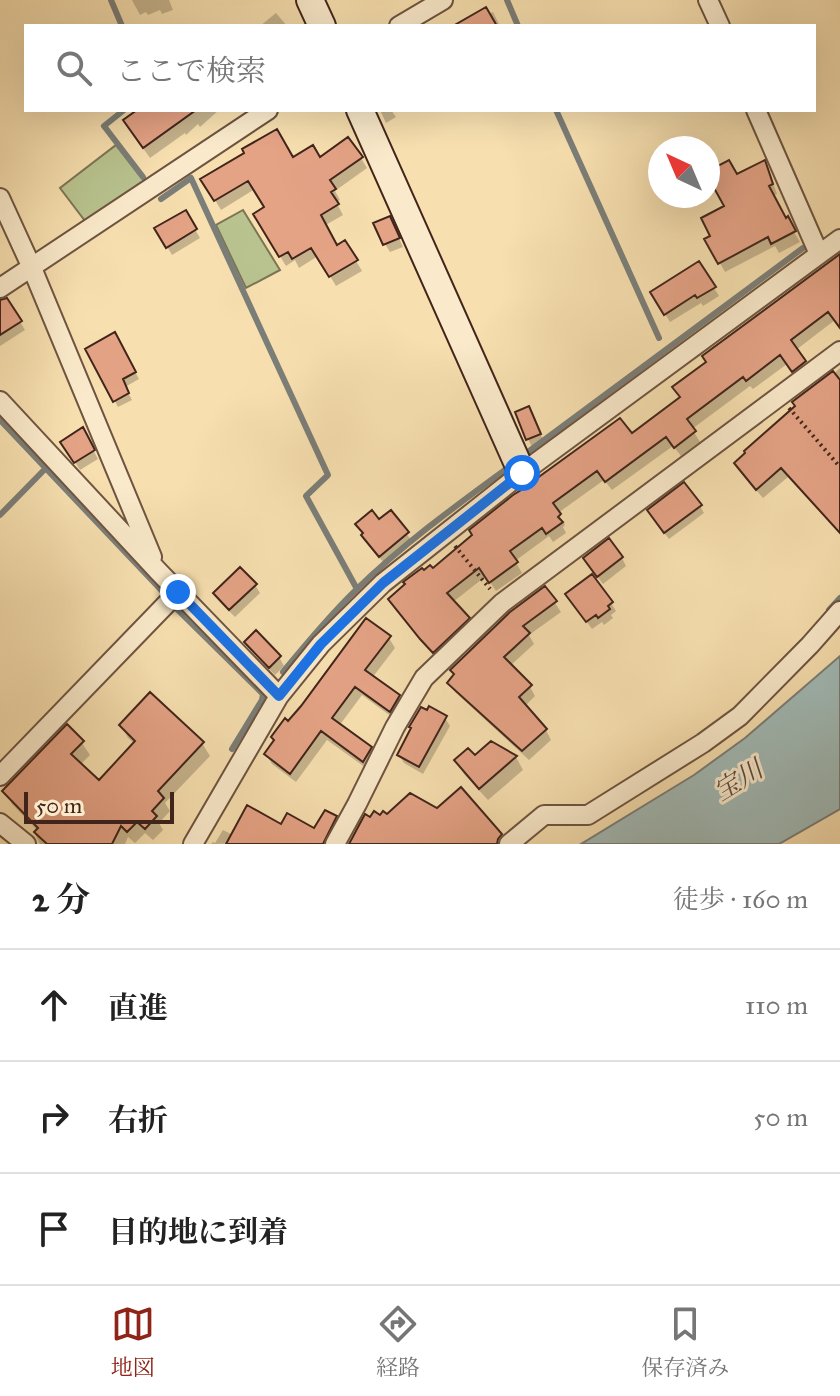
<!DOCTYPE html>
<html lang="ja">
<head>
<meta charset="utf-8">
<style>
	body { margin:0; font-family:"IM FELL Great Primer","Noto Serif JP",serif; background:#f6f6f6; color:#222 }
	.compass { position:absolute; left:648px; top:136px; width:72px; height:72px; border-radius:50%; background:#fff; box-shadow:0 8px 32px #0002; rotate:316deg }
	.scale { position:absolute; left:24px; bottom:20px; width:150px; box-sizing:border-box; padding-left:8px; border:4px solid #41251b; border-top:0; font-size:22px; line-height:28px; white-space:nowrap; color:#41251b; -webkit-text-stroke:6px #faeacb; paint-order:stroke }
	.stop { position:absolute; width:24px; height:24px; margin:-18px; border:6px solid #1a73e8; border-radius:50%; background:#fff }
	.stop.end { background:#1a73e8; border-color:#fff; box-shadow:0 2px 8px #0008 }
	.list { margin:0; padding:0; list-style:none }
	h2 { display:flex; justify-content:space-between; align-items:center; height:104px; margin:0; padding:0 32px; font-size:34px }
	h2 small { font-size:26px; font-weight:400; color:#767676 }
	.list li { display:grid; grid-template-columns:52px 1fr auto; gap:24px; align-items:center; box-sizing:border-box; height:112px; padding:0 32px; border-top:2px solid #e0e0e0 }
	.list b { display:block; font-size:30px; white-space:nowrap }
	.list em { font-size:26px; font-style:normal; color:#767676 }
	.icon { flex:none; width:44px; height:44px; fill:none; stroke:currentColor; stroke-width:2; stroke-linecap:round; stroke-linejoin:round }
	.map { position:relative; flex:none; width:840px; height:844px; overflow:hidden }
	.search { position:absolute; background:#fff; box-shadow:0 8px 32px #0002; left:24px; right:24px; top:24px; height:88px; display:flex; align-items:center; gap:20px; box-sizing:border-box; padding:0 28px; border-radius:0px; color:#767676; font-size:30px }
	.sheet { height:440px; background:#fff }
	nav { display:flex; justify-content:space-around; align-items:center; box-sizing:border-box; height:112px; border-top:2px solid #e0e0e0; background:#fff; font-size:22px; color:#767676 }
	nav a { display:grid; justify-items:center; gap:4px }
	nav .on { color:#8f2418 }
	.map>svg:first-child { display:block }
	.green { fill:#b8c38f; stroke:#7c7455; stroke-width:2 }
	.water { fill:#a1bab6; stroke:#7b7e78; stroke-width:2 }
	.shadow { fill:#0003 }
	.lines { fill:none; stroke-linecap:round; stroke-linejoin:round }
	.stream { stroke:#7b7e78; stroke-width:6 }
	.building { fill:#e5a386; stroke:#41251b; stroke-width:2 }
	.street-casing { stroke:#6e5440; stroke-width:22 }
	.secondary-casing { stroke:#41251b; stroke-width:30 }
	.path { stroke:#41251b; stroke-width:4; stroke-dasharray:2 4; stroke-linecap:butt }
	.street { stroke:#faeacb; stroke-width:18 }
	.secondary { stroke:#faeacb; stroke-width:26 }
	.route { stroke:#1a73e8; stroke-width:10 }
	.labels { text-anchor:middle; stroke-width:6; stroke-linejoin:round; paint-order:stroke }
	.water-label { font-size:26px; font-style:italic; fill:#594a42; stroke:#faeacb }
</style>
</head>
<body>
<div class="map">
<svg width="840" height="844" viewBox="0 0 840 844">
	<rect width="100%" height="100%" fill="#f7dfaf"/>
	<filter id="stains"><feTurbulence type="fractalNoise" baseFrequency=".0025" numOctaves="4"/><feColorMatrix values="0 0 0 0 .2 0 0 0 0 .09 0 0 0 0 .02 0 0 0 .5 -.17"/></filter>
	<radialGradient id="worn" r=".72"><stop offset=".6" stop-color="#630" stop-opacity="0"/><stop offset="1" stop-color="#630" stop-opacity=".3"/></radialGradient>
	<path class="green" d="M 116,145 L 144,181 L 85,221 L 60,188 Z
		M 243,210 L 280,270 L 246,288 L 216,225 Z"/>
	<path class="water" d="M 840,656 L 840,809 L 779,844 L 581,844 L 694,775 L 745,738 Z"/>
	<path class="shadow" d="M 132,0 L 169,0 L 173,10 L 162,14 L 160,10 L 148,15 L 146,12 L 140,15 Z
		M 493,12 L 500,26 L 462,26 L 488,14 Z
		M 276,13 L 287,26 L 260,26 Z
		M 141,110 L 219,110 L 200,127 L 198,124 L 186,135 L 185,133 L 150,158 L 131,131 Z
		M 380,110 L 391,110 L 396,117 L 386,123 Z
		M 361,158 L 367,168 L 335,191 L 340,200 L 336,202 L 343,215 L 324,226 L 336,248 L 345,242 L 362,271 L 336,286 L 318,256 L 299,268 L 295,260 L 286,266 L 255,215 L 266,209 L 255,189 L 221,210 L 203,180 L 293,160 Z
		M 764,163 L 769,172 L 777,194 L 772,196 L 800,242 L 779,253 L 775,246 L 725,272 L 707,240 L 712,237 L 727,207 L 736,177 Z
		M 185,212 L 200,238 L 172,255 L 157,229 Z
		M 394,227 L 403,247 L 390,252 L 385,244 Z
		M 840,256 L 840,327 L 835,320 L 796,350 L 810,372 L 799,380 L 787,364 L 753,389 L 750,386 L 692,429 L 700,442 L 681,456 L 673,446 L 612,490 L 604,480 L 558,513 L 565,525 L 563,527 L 566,533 L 553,542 L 549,536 L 515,561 L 522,573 L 496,591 L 486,576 L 453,602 L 468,619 L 474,629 L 441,659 L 397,607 L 433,571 L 631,436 L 682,398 Z
		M 699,264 L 719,296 L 703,306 L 701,303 L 670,322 L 652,292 Z
		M 7,300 L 25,330 L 0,346 L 0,304 Z
		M 115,335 L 139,379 L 125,387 L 132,400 L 118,407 L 87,350 Z
		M 840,368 L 840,533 L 788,477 L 763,498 L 742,474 L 736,464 Z
		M 533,417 L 544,442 L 532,447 L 528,439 Z
		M 82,430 L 98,459 L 80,470 L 63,442 Z
		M 700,506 L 704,513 L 669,539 L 653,518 Z
		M 390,513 L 412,541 L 384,563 L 367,543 L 379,522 Z
		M 622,558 L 626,566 L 603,584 L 590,567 Z
		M 255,585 L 260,593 L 235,617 L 220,602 L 215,594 Z
		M 545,588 L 561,612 L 529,635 L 534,644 L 510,666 L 530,687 L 535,696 L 524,707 L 546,730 L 551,740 L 529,760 L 455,692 L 449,683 Z
		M 572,602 L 611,603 L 616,611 L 611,615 L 613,618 L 604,625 L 602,622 L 592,629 Z
		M 389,638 L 395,648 L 372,678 L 398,697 L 404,707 L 396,720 L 362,695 L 339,726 L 370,748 L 376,758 L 369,770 L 327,740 L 296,782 L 272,764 L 266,754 L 289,723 Z
		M 246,642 L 279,657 L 284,666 L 275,675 L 251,650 Z
		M 445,718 L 450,726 L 423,774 L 404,763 L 399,755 Z
		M 121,725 L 202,743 L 210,756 L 165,803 L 170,811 L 159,823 L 163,830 L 153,840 L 145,833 L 135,843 L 128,837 L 125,844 L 40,844 L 35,834 L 38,831 L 12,804 L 5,791 L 67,727 L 82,743 L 90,755 L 80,765 L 99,783 L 135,744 L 128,738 Z
		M 475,757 L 516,757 L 523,770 L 488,800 L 464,774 L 457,761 Z
		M 335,818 L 337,821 L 330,835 L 320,830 Z
		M 282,826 L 320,834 L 326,843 L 211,844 L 213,842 L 215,843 L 223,830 L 233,835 Z"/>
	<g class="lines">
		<path class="stream" d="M 111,0 L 122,26
			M 507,0 L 518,26
			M 124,110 L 104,126 L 143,177
			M 556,110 L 659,338
			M 161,199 L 191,178 L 328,475 L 306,496 L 357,589
			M 0,420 L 163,592
			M 528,452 L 803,248
			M 0,515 L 45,469
			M 173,605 L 263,694 L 262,700 L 232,749
			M 829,610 L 840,598
			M 283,672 C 306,644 330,615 356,590 C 403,544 457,505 509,467"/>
	</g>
	<path class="building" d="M 486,7 L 497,26 L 453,26 Z
		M 137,110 L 196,110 L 143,148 L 123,120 Z
		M 277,129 L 293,157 L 313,145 L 320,157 L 348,137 L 363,157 L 330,180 L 336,189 L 331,192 L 339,204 L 321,215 L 337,245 L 345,240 L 358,260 L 329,277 L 311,248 L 292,259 L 288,252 L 279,257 L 253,214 L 264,207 L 248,181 L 214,201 L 200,179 L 244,153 L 242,149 Z
		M 729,160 L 737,174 L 765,160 L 773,184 L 769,186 L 786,218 L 788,216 L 796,231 L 771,244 L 768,237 L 718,264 L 704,239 L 710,236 L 701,218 L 724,206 L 708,177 L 708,171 Z
		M 186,210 L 197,229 L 166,248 L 154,228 Z
		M 390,216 L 400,238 L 383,245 L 373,223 Z
		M 840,254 L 840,328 L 828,312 L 791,340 L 806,361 L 792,372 L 780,355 L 746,381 L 743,377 L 687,419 L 696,431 L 674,448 L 666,437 L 605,482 L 597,471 L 553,503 L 561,514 L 558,517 L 563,522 L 546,534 L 542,528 L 510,551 L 518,562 L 489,583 L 479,568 L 447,593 L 470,618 L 433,653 L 420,639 L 388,599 L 405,584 L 403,582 L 422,568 L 424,570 L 430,565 L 433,568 L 472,535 L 469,530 L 513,495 L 523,489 L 529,487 L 536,479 L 620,418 L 632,433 L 680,397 L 672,387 L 706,362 L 702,356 Z
		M 699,261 L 716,287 L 697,298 L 695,295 L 664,315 L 650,292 Z
		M 7,298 L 22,321 L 0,335 L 0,300 Z
		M 115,332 L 136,372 L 123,379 L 129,393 L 113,402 L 85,349 Z
		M 833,371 L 840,380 L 840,533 L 781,468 L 756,490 L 734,463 L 745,453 L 744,451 L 795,406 L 792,402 Z
		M 529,406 L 541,434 L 526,440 L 515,412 Z
		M 83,427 L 95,450 L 74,463 L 60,442 Z
		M 684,482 L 702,505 L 664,533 L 647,510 Z
		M 372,510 L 379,519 L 391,510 L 409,532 L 379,557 L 361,535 L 363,533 L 355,524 Z
		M 609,538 L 623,557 L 597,577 L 583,558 Z
		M 240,567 L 257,584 L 229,610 L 213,593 Z
		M 592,574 L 613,602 L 608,606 L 610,609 L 598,618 L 596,615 L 586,622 L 565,594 Z
		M 545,586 L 557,601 L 523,626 L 530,633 L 504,657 L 532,685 L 519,697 L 547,729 L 522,751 L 447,683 L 454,674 L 450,670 L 510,612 Z
		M 366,618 L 391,636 L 365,670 L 400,695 L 390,712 L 355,687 L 332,718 L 372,747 L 363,762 L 321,731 L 290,774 L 264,754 L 274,740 L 271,737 L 285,718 L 288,721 L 301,706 Z
		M 256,630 L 281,656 L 269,668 L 244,642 Z
		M 150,692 L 204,742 L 158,791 L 164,798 L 152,811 L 157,816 L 145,829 L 137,822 L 127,832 L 121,826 L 112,844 L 47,844 L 34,832 L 38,828 L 2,791 L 67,724 L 84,741 L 71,754 L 99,780 L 135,741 L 119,725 Z
		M 429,706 L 447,716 L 419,767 L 397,755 L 411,728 L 409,727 L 421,707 L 427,710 Z
		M 491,741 L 517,756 L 479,789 L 454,760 L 468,748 L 475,755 Z
		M 461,787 L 502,834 L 498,839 L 497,844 L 349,844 L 365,814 L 370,817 L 374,811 L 380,815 L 383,811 L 387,814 L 410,793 L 437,808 Z
		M 247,805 L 281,824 L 287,813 L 314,828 L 325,810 L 337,816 L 323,844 L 226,844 Z"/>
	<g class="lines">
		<defs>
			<path id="street" d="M 708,0 L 720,26
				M 399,26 L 443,0
				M 756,110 L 819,254
				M 0,198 L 32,268 L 152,557
				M 0,288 L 268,110
				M 0,401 L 158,571 L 279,696
				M 0,776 L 178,592
				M 0,823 L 26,844
				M 193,844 L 279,696 L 321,644 L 383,583 L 522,473 L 840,239
				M 335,844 L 357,804 L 395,727 L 424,678 L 502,603 L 840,351
				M 509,844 L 544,815 L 588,815 L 703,743 L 740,716 L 810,645 L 840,611"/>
			<path id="secondary" d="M 310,0 L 322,26
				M 360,110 L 522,473"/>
		</defs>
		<use href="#street" class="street-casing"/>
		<use href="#secondary" class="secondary-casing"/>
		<path class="path" d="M 789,408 L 840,467
			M 455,546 L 490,589"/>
		<use href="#street" class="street"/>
		<use href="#secondary" class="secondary"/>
	</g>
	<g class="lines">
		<path class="route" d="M 178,592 L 279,696 L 321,644 L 383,583 L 522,473"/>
	</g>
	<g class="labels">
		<g class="water-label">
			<text transform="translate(738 780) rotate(-32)" y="9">宝川</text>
		</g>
	</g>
	<rect width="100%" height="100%" filter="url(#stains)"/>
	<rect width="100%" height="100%" fill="url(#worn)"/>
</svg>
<svg class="compass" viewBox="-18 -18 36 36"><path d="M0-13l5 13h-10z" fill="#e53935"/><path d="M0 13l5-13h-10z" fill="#767676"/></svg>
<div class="scale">50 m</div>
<div class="stop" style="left:522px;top:473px"></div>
<div class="stop end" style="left:178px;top:592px"></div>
<div class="search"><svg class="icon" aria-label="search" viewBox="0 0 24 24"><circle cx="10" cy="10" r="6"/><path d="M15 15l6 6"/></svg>ここで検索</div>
</div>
<section class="sheet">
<h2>2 分<small>徒歩 · 160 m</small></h2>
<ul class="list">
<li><svg class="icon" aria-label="ahead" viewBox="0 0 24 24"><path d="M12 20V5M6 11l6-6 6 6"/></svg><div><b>直進</b></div><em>110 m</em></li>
<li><svg class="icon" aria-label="right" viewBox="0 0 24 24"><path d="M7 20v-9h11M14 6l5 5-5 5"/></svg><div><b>右折</b></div><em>50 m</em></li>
<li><svg class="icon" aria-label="arrive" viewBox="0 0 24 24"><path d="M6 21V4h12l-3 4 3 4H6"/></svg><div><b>目的地に到着</b></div></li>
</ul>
</section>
<nav>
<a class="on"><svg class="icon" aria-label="map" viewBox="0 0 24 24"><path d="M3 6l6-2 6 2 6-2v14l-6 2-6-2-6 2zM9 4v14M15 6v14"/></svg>地図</a>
<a><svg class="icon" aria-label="directions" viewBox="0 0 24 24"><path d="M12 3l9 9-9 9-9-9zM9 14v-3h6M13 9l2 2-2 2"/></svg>経路</a>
<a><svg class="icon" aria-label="saved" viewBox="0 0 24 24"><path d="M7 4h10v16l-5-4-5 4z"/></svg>保存済み</a>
</nav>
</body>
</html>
